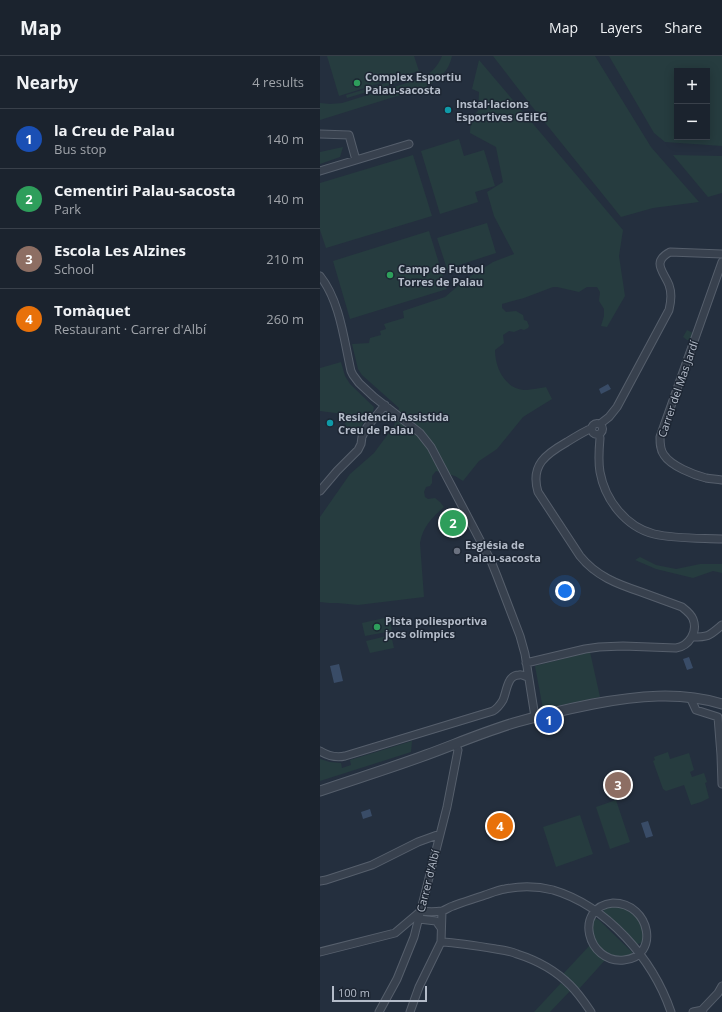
<!DOCTYPE html>
<html lang="en">
<head>
<meta charset="utf-8">
<style>
	body { margin:0; font-family:"Open Sans",sans-serif; background:#242b36; color:#f1f3f6 }
	.controls { position:absolute; right:12px; top:12px; display:grid; overflow:hidden; border-radius:0px; box-shadow:0 2px 10px #0003 }
	.controls button { width:36px; height:36px; display:grid; place-items:center; padding:0; border:0; border-bottom:1px solid #39404a; background:#1b232e; color:#f1f3f6; font:20px sans-serif }
	.scale { position:absolute; left:12px; bottom:10px; width:95px; box-sizing:border-box; padding-left:4px; border:2px solid #b4bcc9; border-top:0; font-size:11px; line-height:14px; white-space:nowrap; color:#b4bcc9; -webkit-text-stroke:3px #1d2633; paint-order:stroke }
	.you { position:absolute; left:245px; top:535px; width:14px; height:14px; margin:-10px; border:3px solid #fff; border-radius:50%; background:#1a73e8; box-shadow:0 0 0 6px #1a73e833 }
	.badge { display:grid; place-items:center; width:26px; height:26px; border-radius:50%; background:#8bbbb9; color:#fff; font-size:13px; font-weight:700 }
	.pin { position:absolute; translate:-50% -50%; border:2px solid #fff; box-shadow:0 1px 4px #0006 }
	.list { margin:0; padding:0; list-style:none }
	h2 { display:flex; justify-content:space-between; align-items:center; height:52px; margin:0; padding:0 16px; font-size:17px }
	h2 small { font-size:13px; font-weight:400; color:#a0a4aa }
	.list li { display:grid; grid-template-columns:26px 1fr auto; gap:12px; align-items:center; box-sizing:border-box; height:60px; padding:0 16px; border-top:1px solid #39404a }
	.list b { display:block; font-size:15px; white-space:nowrap }
	.list p { margin:0; font-size:13px; white-space:nowrap; color:#a0a4aa }
	.list em { font-size:13px; font-style:normal; color:#a0a4aa }
	.map { position:relative; flex:none; width:402px; height:956px; overflow:hidden }
	header { display:flex; align-items:center; gap:24px; box-sizing:border-box; height:56px; padding:0 20px; background:#1b232e; border-bottom:1px solid #39404a }
	header strong { font-size:19px }
	nav { display:flex; gap:22px; margin-inline-start:auto; font-size:14px }
	main { display:flex }
	aside { flex:1; background:#1b232e }
	.map>svg:first-child { display:block }
	.green { fill:#263c3f; fill-rule:evenodd }
	.water { fill:#394c67 }
	.lines { fill:none; stroke-linecap:round; stroke-linejoin:round }
	.minor-casing { stroke:#565f6c; stroke-width:9 }
	.tertiary-casing { stroke:#565f6c; stroke-width:11 }
	.minor { stroke:#38414e; stroke-width:7 }
	.tertiary { stroke:#38414e; stroke-width:9 }
	.leisure-dot { fill:#2e9e5b; stroke:#1d2633; stroke-width:1.5 }
	.culture-dot { fill:#0f9aa8; stroke:#1d2633; stroke-width:1.5 }
	.worship-dot { fill:#6b7280; stroke:#1d2633; stroke-width:1.5 }
	.labels { text-anchor:middle; stroke-width:3; stroke-linejoin:round; paint-order:stroke }
	.poi-label { font-size:11px; font-weight:bold; fill:#b4bcc9; stroke:#1d2633; text-anchor:start }
	.street-label { font-size:11px; fill:#b4bcc9; stroke:#1d2633 }
</style>
</head>
<body>
<header>
<strong>Map</strong>
<nav><a>Map</a><a>Layers</a><a>Share</a></nav>
</header>
<main>
<aside>
<h2>Nearby<small>4 results</small></h2>
<ul class="list">
<li><span class="badge" style="background:#1a4fb4">1</span><div><b>la Creu de Palau</b><p>Bus stop</p></div><em>140 m</em></li>
<li><span class="badge" style="background:#2e9e5b">2</span><div><b>Cementiri Palau-sacosta</b><p>Park</p></div><em>140 m</em></li>
<li><span class="badge" style="background:#8d6e63">3</span><div><b>Escola Les Alzines</b><p>School</p></div><em>210 m</em></li>
<li><span class="badge" style="background:#e8710a">4</span><div><b>Tomàquet</b><p>Restaurant · Carrer d'Albí</p></div><em>260 m</em></li>
</ul>
</aside>
<div class="map">
<svg width="402" height="956" viewBox="0 0 402 956">
	<rect width="100%" height="100%" fill="#242f3e"/>
	<path class="green" d="M 7,0 L 94,0 L 99,15 L 19,40 Z
		M 122,0 L 132,0 C 129,15 119,24 106,31 L 0,64 L 0,47 L 10,48 L 22,47 L 103,22 C 112,16 118,10 122,0 Z
		M 173,0 L 275,0 L 331,91 L 379,146 L 333,152 L 301,161 L 210,48 Z
		M 289,0 L 402,0 L 402,90 L 345,86 L 334,77 ZM 357,15 L 387,15 L 387,81 L 357,81 Z
		M 159,4 L 303,174 L 299,200 L 305,240 L 287,271 L 281,270 L 284,260 L 284,253 L 279,245 L 280,236 L 277,231 L 267,231 L 259,236 L 237,231 L 233,231 L 204,242 L 182,248 L 182,252 L 186,256 L 196,255 L 203,259 L 204,264 L 207,265 L 209,270 L 208,272 L 204,274 L 201,273 L 194,276 L 189,275 L 183,279 L 184,287 L 175,294 C 175,311 184,332 204,334 C 210,334 219,332 226,331 L 232,343 L 203,361 L 177,393 L 159,405 L 143,425 L 135,420 L 116,415 L 112,420 L 112,427 L 110,430 L 106,431 L 104,436 L 105,441 L 108,443 L 115,442 L 120,446 L 124,451 C 112,462 103,470 100,487 L 104,541 L 38,549 L 17,547 L 9,547 L 0,546 L 0,461 L 30,418 L 54,397 L 74,370 L 79,352 L 42,319 L 38,313 L 32,288 L 49,287 L 50,282 L 61,279 L 60,275 L 66,273 L 64,268 L 84,262 L 83,255 L 125,241 L 146,223 L 173,206 L 194,198 L 174,160 L 167,136 L 183,126 L 176,91 L 150,77 L 151,62 L 158,55 L 159,36 L 152,33 Z
		M 82,22 L 83,25 L 27,42 L 26,39 Z
		M 139,83 L 144,100 L 164,94 L 175,130 L 155,136 L 158,146 L 120,158 L 101,95 Z
		M 23,91 L 20,101 L 0,108 L 0,96 Z
		M 93,99 L 112,160 L 6,192 L 0,174 L 0,127 Z
		M 353,99 L 402,100 L 402,137 L 388,141 Z
		M 167,167 L 176,197 L 127,213 L 117,182 Z
		M 109,175 L 127,233 L 30,263 L 13,205 Z
		M 367,274 L 373,277 L 370,284 L 367,284 L 363,281 Z
		M 21,306 L 25,320 L 30,328 L 54,351 L 53,355 L 42,369 L 40,375 L 26,371 L 23,358 L 0,355 L 0,312 Z
		M 320,501 L 336,509 L 356,513 L 380,508 L 402,508 L 402,517 L 393,515 L 373,522 L 336,513 L 315,504 Z
		M 69,561 L 72,575 L 45,580 L 42,567 Z
		M 71,579 L 74,592 L 50,597 L 46,585 Z
		M 270,596 L 280,641 L 223,653 L 215,610 Z
		M 92,685 L 91,696 L 0,725 L 0,703 L 10,706 L 21,707 L 22,712 L 31,709 L 30,704 Z
		M 348,696 L 350,703 L 369,697 L 374,714 L 370,716 L 372,721 L 384,717 L 387,726 L 385,727 L 389,742 L 381,746 L 371,749 L 364,729 L 346,735 L 343,733 L 333,705 L 335,704 L 334,701 Z
		M 296,744 L 310,786 L 290,793 L 276,751 Z
		M 260,759 L 273,798 L 236,811 L 223,771 Z
		M 287,850 C 291,850 296,849 300,850 C 315,854 327,871 322,887 L 317,888 L 294,864 L 284,857 L 284,853 Z
		M 274,863 L 277,863 L 279,864 L 312,896 L 312,899 L 307,901 L 294,900 L 282,894 L 277,888 L 271,874 Z
		M 271,888 L 286,903 L 259,933 L 243,918 Z
		M 241,927 L 250,935 L 230,956 L 214,956 Z"/>
	<path class="water" d="M 288,328 L 291,333 L 281,338 L 279,333 Z
		M 369,601 L 373,612 L 367,614 L 363,603 Z
		M 19,608 L 23,625 L 14,627 L 10,610 Z
		M 50,753 L 52,760 L 43,763 L 41,756 Z
		M 328,765 L 333,780 L 326,782 L 321,767 Z"/>
	<g class="lines">
		<defs>
			<path id="minor" d="M 0,78 L 29,79 L 36,104
				M 0,115 L 89,88
				M 402,206 L 340,381 C 340,387 340,394 344,399 C 351,410 374,419 386,422 C 391,423 397,423 402,424
				M 0,220 C 20,245 24,284 31,315 L 33,319 L 39,327 L 54,341 L 100,377 L 111,391 L 171,505 L 177,520 L 200,580 L 205,598 L 215,661
				M271.5 373a5.5 5.5 0 1 1 11 0a5.5 5.5 0 1 1-11 0Z
				M 280,368 L 289,361 L 297,351 L 349,254 C 351,246 352,237 349,229 C 344,216 331,206 350,196 L 402,198
				M 279,378 L 280,382 C 279,393 278,405 280,416 C 285,444 306,471 334,478 C 356,483 380,482 402,483
				M 0,435 L 17,415 L 38,394 L 41,388 L 42,381 L 47,371 L 65,349
				M 372,581 C 389,581 389,580 402,569
				M 206,607 L 265,593 L 279,591 L 303,590 L 356,592 C 369,590 378,576 373,563 C 371,558 367,555 362,551 C 348,546 335,541 321,536 C 297,528 276,520 260,500 L 218,436 C 210,409 226,398 247,386 C 255,381 263,376 272,372
				M 370,641 L 376,654 L 398,661 L 401,699 L 402,728
				M 0,695 C 8,700 16,702 25,700 L 173,655 C 178,652 180,649 183,644 C 187,635 187,619 199,619 C 202,618 206,621 208,621
				M 0,825 L 6,824 L 52,809 L 98,786 L 120,778
				M 293,847 C 331,847 340,901 304,904 C 267,908 253,851 293,847 Z
				M 99,863 L 116,865 L 121,872
				M 121,886 C 139,887 158,890 176,893 C 183,894 191,895 197,898 C 216,904 236,915 250,929 C 258,937 265,947 271,956
				M 0,896 L 75,877 L 101,855 C 108,856 115,856 122,855 C 126,854 129,851 133,850 C 143,846 154,843 165,839 C 171,837 178,834 185,833 C 200,830 217,830 233,834 C 287,850 333,903 351,956
				M 59,956 L 77,923 L 94,881 L 127,751 L 138,694 L 135,688
				M 90,956 L 99,931 L 121,886 L 122,855
				M 373,956 L 383,954
				M 380,956 L 398,937 L 402,930"/>
			<path id="tertiary" d="M 0,735 C 35,723 71,712 106,699 C 136,688 166,675 197,666 C 222,659 248,653 273,648 C 316,640 360,635 402,648"/>
		</defs>
		<use href="#minor" class="minor-casing"/>
		<use href="#tertiary" class="tertiary-casing"/>
		<use href="#minor" class="minor"/>
		<use href="#tertiary" class="tertiary"/>
	</g>
	<g class="leisure-dot">
		<circle cx="37" cy="27" r="4"/>
		<circle cx="70" cy="219" r="4"/>
		<circle cx="57" cy="571" r="4"/>
	</g>
	<g class="culture-dot">
		<circle cx="128" cy="54" r="4"/>
		<circle cx="10" cy="367" r="4"/>
	</g>
	<circle class="worship-dot" cx="137" cy="495" r="4"/>
	<g class="labels">
		<g class="poi-label">
			<text x="45" y="25">Complex Esportiu<tspan x="45" dy="13">Palau-sacosta</tspan></text>
			<text x="136" y="52">Instal·lacions<tspan x="136" dy="13">Esportives GEiEG</tspan></text>
			<text x="78" y="217">Camp de Futbol<tspan x="78" dy="13">Torres de Palau</tspan></text>
			<text x="18" y="365">Residència Assistida<tspan x="18" dy="13">Creu de Palau</tspan></text>
			<text x="145" y="493">Església de<tspan x="145" dy="13">Palau-sacosta</tspan></text>
			<text x="65" y="569">Pista poliesportiva<tspan x="65" dy="13">jocs olímpics</tspan></text>
		</g>
		<g class="street-label">
			<text transform="translate(358 333) rotate(-71)" y="4">Carrer del Mas Jardí</text>
			<text transform="translate(108 825) rotate(-76)" y="4">Carrer d'Albí</text>
		</g>
	</g>
</svg>
<div class="controls">
<button>+</button>
<button>−</button>
</div>
<div class="scale">100 m</div>
<div class="you"></div>
<div class="pin badge" style="left:229px;top:664px;background:#1a4fb4">1</div>
<div class="pin badge" style="left:133px;top:467px;background:#2e9e5b">2</div>
<div class="pin badge" style="left:298px;top:729px;background:#8d6e63">3</div>
<div class="pin badge" style="left:180px;top:770px;background:#e8710a">4</div>
</div>
</main>
</body>
</html>
